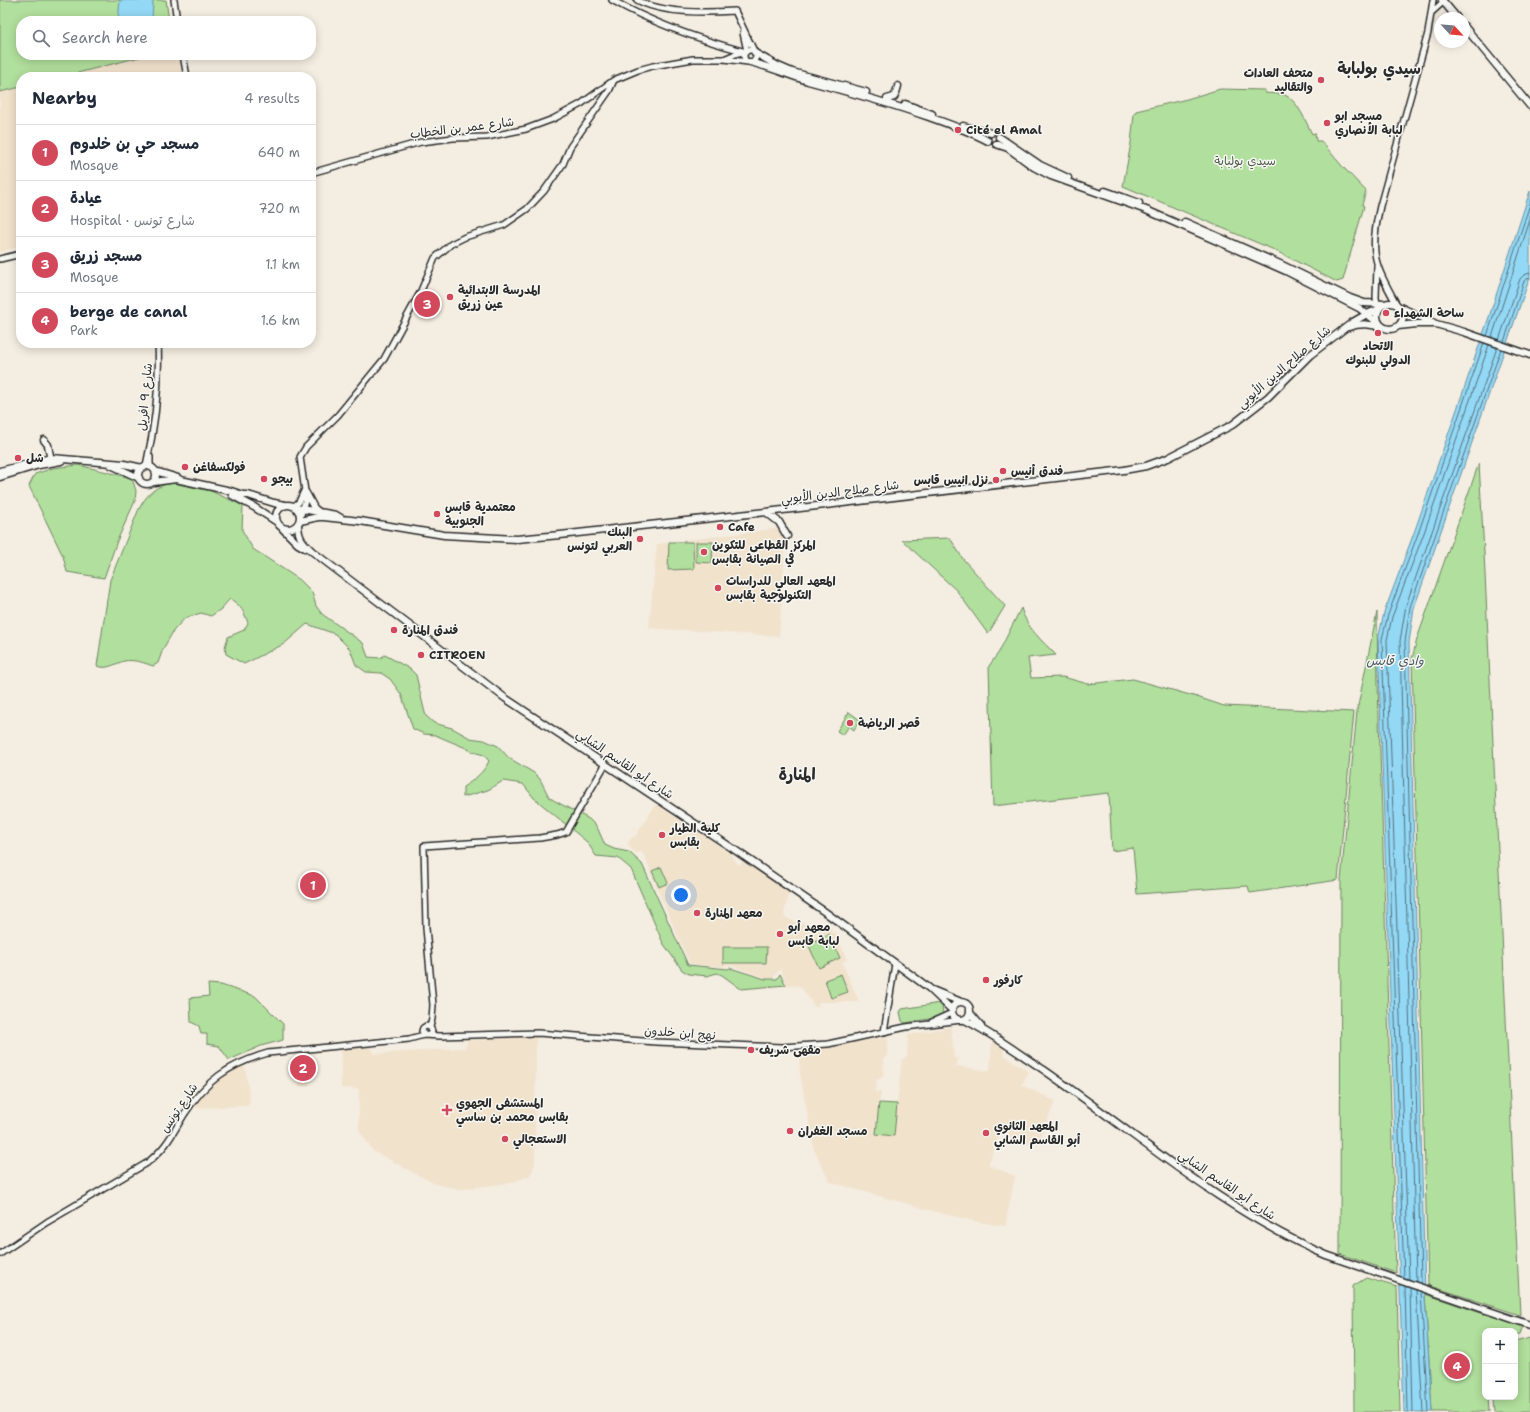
<!DOCTYPE html>
<html lang="en">
<head>
<meta charset="utf-8">
<style>
	body { margin:0; font-family:"Shantell Sans","Playpen Sans Arabic",sans-serif; background:#f6f6f7; color:#1f2937 }
	.controls { position:absolute; right:12px; bottom:12px; display:grid; overflow:hidden; border-radius:8px; box-shadow:0 2px 10px #0003 }
	.controls button { width:36px; height:36px; display:grid; place-items:center; padding:0; border:0; border-bottom:1px solid #e0e1e3; background:#fff; color:#1f2937; font:20px sans-serif }
	.compass { position:absolute; left:1434px; top:12px; width:36px; height:36px; border-radius:50%; background:#fff; box-shadow:0 2px 10px #0003; rotate:116deg }
	.you { position:absolute; left:681px; top:895px; width:14px; height:14px; margin:-10px; border:3px solid #fff; border-radius:50%; background:#1a73e8; box-shadow:0 0 0 6px #1a73e833 }
	.badge { display:grid; place-items:center; width:26px; height:26px; border-radius:50%; background:#d1495b; color:#fff; font-size:13px; font-weight:700 }
	.pin { position:absolute; translate:-50% -50%; border:2px solid #fff; box-shadow:0 1px 4px #0006 }
	.list { margin:0; padding:0; list-style:none }
	h2 { display:flex; justify-content:space-between; align-items:center; height:52px; margin:0; padding:0 16px; font-size:17px }
	h2 small { font-size:13px; font-weight:400; color:#747a83 }
	.list li { display:grid; grid-template-columns:26px 1fr auto; gap:12px; align-items:center; box-sizing:border-box; height:56px; padding:0 16px; border-top:1px solid #e0e1e3 }
	.list b { display:block; font-size:15px; white-space:nowrap }
	.list p { margin:0; font-size:13px; white-space:nowrap; color:#747a83 }
	.list em { font-size:13px; font-style:normal; color:#747a83 }
	.icon { flex:none; width:22px; height:22px; fill:none; stroke:currentColor; stroke-width:2; stroke-linecap:round; stroke-linejoin:round }
	.map { position:relative; flex:none; width:1530px; height:1412px; overflow:hidden }
	.search { position:absolute; background:#fff; box-shadow:0 2px 10px #0003; left:16px; top:16px; width:300px; height:44px; display:flex; align-items:center; gap:10px; box-sizing:border-box; padding:0 14px; border-radius:16px; color:#747a83; font-size:15px }
	.panel { position:absolute; background:#fff; box-shadow:0 2px 10px #0003; left:16px; top:72px; width:300px; height:276px; border-radius:16px }
	.map>svg:first-child { display:block }
	.built { fill:#f1e2cc }
	.green { fill:#b1df9d; stroke:#6e8564 }
	.water { fill:#93d8f5; stroke:#6993a4 }
	.lines { fill:none; stroke-linecap:round; stroke-linejoin:round }
	.shore { stroke:#55707c; stroke-width:1 }
	.minor-casing { stroke:#2b2b2b; stroke-width:8 }
	.major-casing { stroke:#2b2b2b; stroke-width:9 }
	.minor { stroke:#f6f6f2; stroke-width:5 }
	.major { stroke:#f6f6f2; stroke-width:6 }
	.poi-dot { fill:#d1495b; stroke:#f6f6f2; stroke-width:1.5 }
	.labels { text-anchor:middle; stroke-width:3; stroke-linejoin:round; paint-order:stroke }
	.poi-label { font-size:12px; font-weight:bold; fill:#2b2b2b; stroke:#f6f6f2; text-anchor:start }
	.street-label { font-size:12px; fill:#2b2b2b; stroke:#f6f6f2 }
	.park-label { font-size:12px; fill:#4c5848; stroke:#f6f6f2 }
	.water-label { font-size:13px; font-style:italic; fill:#45565e; stroke:#f6f6f2 }
	.district-label { font-size:16px; font-weight:bold; fill:#2b2b2b; stroke:#f6f6f2 }
</style>
</head>
<body>
<div class="map">
<svg width="1530" height="1412" viewBox="0 0 1530 1412">
	<rect width="100%" height="100%" fill="#f4ede1"/>
	<filter id="ink" filterUnits="userSpaceOnUse"><feTurbulence type="fractalNoise" baseFrequency=".025" numOctaves="2"/><feDisplacementMap in="SourceGraphic" scale="8" xChannelSelector="R" yChannelSelector="G"/><feConvolveMatrix kernelMatrix="1 2 1 2 8 2 1 2 1" color-interpolation-filters="sRGB"/></filter>
	<g filter="url(#ink)">
		<path class="built" d="M 148,55 L 179,55 L 182,77 L 61,77 Z
			M 21,87 L 21,246 L 0,252 L 0,92 Z
			M 781,528 L 786,533 L 779,636 L 649,628 L 657,544 Z
			M 656,804 L 732,854 L 735,861 L 739,865 L 745,861 L 789,893 L 784,913 L 785,917 L 795,922 L 831,927 L 831,932 L 836,933 L 847,960 L 842,962 L 859,1002 L 819,1002 L 817,1007 L 815,1007 L 800,986 L 787,985 L 780,969 L 773,978 L 765,978 L 729,965 L 722,967 L 690,964 L 649,870 L 650,869 L 646,859 L 642,852 L 636,853 L 630,848 L 628,843 L 632,837 L 635,837 Z
			M 951,1027 L 954,1058 L 958,1059 L 956,1066 L 990,1071 L 992,1041 L 1004,1049 L 1003,1052 L 1004,1055 L 1029,1072 L 1021,1085 L 1055,1101 L 1040,1139 L 1026,1145 L 1001,1134 L 998,1138 L 988,1165 L 1015,1176 L 1005,1226 L 978,1222 L 936,1212 L 830,1182 L 814,1149 L 800,1074 L 799,1052 L 801,1049 L 888,1037 L 887,1056 L 884,1058 L 883,1078 L 877,1079 L 875,1092 L 881,1092 L 879,1103 L 897,1104 L 902,1060 L 907,1056 L 908,1035 Z
			M 536,1037 L 535,1161 L 533,1170 L 529,1176 L 510,1183 L 459,1189 L 435,1184 L 373,1151 L 359,1130 L 359,1089 L 341,1088 L 341,1049 L 370,1047 L 375,1054 L 465,1048 L 468,1040 Z
			M 298,1051 L 308,1051 L 309,1086 L 299,1086 Z
			M 242,1065 L 245,1066 L 250,1102 L 247,1106 L 196,1108 L 194,1105 L 211,1084 L 222,1075 Z"/>
		<path class="green" d="M 0,0 L 166,0 L 169,21 L 21,21 L 21,55 L 147,55 L 62,77 L 21,77 L 21,87 L 0,92 Z
			M 1220,89 L 1265,90 L 1265,93 C 1271,94 1279,93 1285,95 C 1298,101 1306,122 1312,134 L 1315,133 L 1316,141 L 1321,141 L 1342,166 L 1366,191 L 1362,205 L 1364,206 L 1343,280 L 1337,282 L 1272,249 L 1123,186 L 1131,143 L 1134,114 L 1136,111 L 1187,99 Z
			M 1479,463 L 1484,553 L 1520,1315 L 1428,1285 L 1412,659 L 1417,639 Z
			M 78,465 L 132,478 L 136,491 L 135,501 L 117,541 L 104,578 L 67,572 L 63,556 L 29,486 L 35,474 L 53,468 Z
			M 173,483 L 211,491 L 243,506 L 242,530 L 253,549 L 300,580 L 312,592 L 316,606 L 322,614 L 363,643 L 368,657 L 380,658 L 385,655 L 410,669 L 416,675 L 424,709 L 426,716 L 434,723 L 452,728 L 470,738 L 484,740 L 498,746 L 509,758 L 534,773 L 540,779 L 549,797 L 555,801 L 589,819 L 597,827 L 605,845 L 614,849 L 629,852 L 642,864 L 688,965 L 728,969 L 730,968 L 765,979 L 777,979 L 780,974 L 786,985 L 741,989 L 722,975 L 717,973 L 707,976 L 689,974 L 682,970 L 663,943 L 631,869 L 618,858 L 596,856 L 587,842 L 534,798 L 523,784 L 503,781 L 488,790 L 463,797 L 463,787 C 473,781 484,772 489,761 L 484,755 L 473,752 L 466,748 L 435,735 L 424,734 L 413,729 L 401,694 L 390,679 L 381,673 L 366,672 L 356,665 L 350,649 L 335,634 L 307,624 L 284,644 L 244,664 L 226,654 L 225,647 L 228,637 L 244,630 L 248,623 C 244,612 241,605 230,599 L 227,602 L 221,609 L 211,616 L 201,613 L 185,618 L 174,630 L 163,649 L 158,663 L 153,666 C 145,663 133,659 124,661 C 114,664 107,670 97,666 L 110,580 L 138,511 C 146,495 155,485 173,483 Z
			M 950,538 L 963,559 L 1005,606 L 988,634 L 957,591 L 902,540 Z
			M 669,542 L 693,542 L 694,569 L 668,570 Z
			M 696,542 L 713,542 L 712,563 L 696,562 Z
			M 1021,608 C 1026,627 1042,641 1056,655 L 1028,658 L 1031,678 L 1063,677 L 1088,684 L 1133,679 L 1197,697 L 1224,706 L 1354,712 L 1338,880 L 1250,893 L 1248,886 L 1137,894 L 1133,848 L 1112,851 L 1109,793 L 993,806 L 989,666 L 999,652 Z
			M 1377,612 L 1378,686 L 1396,1273 L 1340,1254 L 1341,880 L 1357,711 Z
			M 849,712 L 860,720 L 854,730 L 849,726 L 843,735 L 837,731 Z
			M 661,867 L 668,883 L 659,887 L 652,871 Z
			M 829,934 L 840,958 L 819,968 L 808,944 Z
			M 723,947 L 767,947 L 766,963 L 723,963 Z
			M 841,974 L 848,992 L 831,998 L 825,980 Z
			M 208,984 L 221,985 L 255,996 L 283,1024 L 283,1040 L 261,1046 L 229,1060 L 219,1046 L 207,1044 L 207,1034 L 201,1034 L 199,1026 L 191,1022 L 190,998 L 209,996 Z
			M 940,1003 L 942,1004 L 943,1014 L 941,1017 L 905,1023 L 902,1021 L 900,1012 L 902,1009 Z
			M 879,1103 L 897,1104 L 894,1136 L 876,1134 Z
			M 1366,1278 L 1397,1287 L 1400,1412 L 1354,1412 L 1353,1286 Z
			M 1425,1294 L 1484,1314 L 1524,1323 L 1520,1334 L 1515,1335 L 1515,1331 L 1485,1331 L 1485,1397 L 1488,1397 L 1489,1412 L 1432,1412 Z
			M 1530,1338 L 1530,1412 L 1494,1412 L 1493,1397 L 1515,1397 L 1515,1342 Z"/>
		<path class="water" d="M 120,0 L 153,0 L 152,21 L 118,21 Z
			M 1530,191 L 1530,277 L 1414,608 L 1409,642 L 1425,1297 L 1432,1412 L 1404,1412 L 1378,639 L 1384,613 L 1415,530 L 1489,317 Z"/>
		<g class="lines">
			<path class="shore" d="M 1487,336 L 1530,204
				M 1492,337 L 1530,220
				M 1499,340 L 1520,279 L 1524,275 L 1530,273
				M 1504,342 L 1524,281 L 1527,279 L 1530,278
				M 1404,1278 L 1382,639 L 1388,615 L 1419,531 L 1484,343
				M 1409,1279 L 1387,640 L 1392,617 L 1424,533 L 1489,345
				M 1416,1282 L 1400,641 L 1406,605 L 1497,348
				M 1421,1283 L 1405,642 L 1410,607 L 1501,349
				M 1405,1286 L 1408,1412
				M 1410,1288 L 1413,1412
				M 1416,1290 L 1423,1412
				M 1421,1292 L 1428,1412"/>
			<defs>
				<path id="minor" d="M 174,0 L 177,21
					M 612,0 C 652,23 701,40 746,52
					M 637,0 C 663,14 706,13 735,11 L 754,51
					M 1432,12 L 1443,2
					M 743,33 L 747,51
					M744 56a6 6 0 1 1 12 0a6 6 0 1 1-12 0Z
					M 183,55 L 187,77
					M 724,59 L 738,53 L 742,53
					M 311,173 L 421,142 L 453,138 L 487,137 L 526,129 L 553,119 L 581,104 L 614,80 L 638,70 L 653,66 L 693,59 L 724,59 L 748,62
					M 0,259 L 21,254
					M 1377,266 L 1376,298 L 1378,306
					M 1397,305 C 1374,263 1369,254 1380,206 L 1428,33 L 1433,0
					M 150,457 L 150,467
					M 146,466 C 155,426 160,384 158,343
					M 294,506 L 299,502 L 304,491
					M 300,518 L 306,498 L 300,457 L 306,447 L 338,415 L 384,359 L 420,293 L 435,258 L 451,244 L 465,237 L 504,225 L 527,209 L 544,191 L 563,164 L 570,147 L 609,91 L 614,80
					M 932,1022 L 952,1013
					M 884,1032 L 895,964
					M 430,1034 L 432,1031 L 430,1027 L 432,1019 L 433,1005 L 426,928 L 424,846 L 540,838 L 557,835 L 566,832 L 605,765
					M 424,1035 L 422,1031 L 423,1028 L 426,1026 L 430,1027
					M 0,1254 L 47,1222 L 147,1163 C 167,1147 171,1136 184,1115 C 205,1081 229,1064 268,1053 L 409,1039 L 424,1035 L 440,1036 L 538,1033 L 656,1042 L 782,1047 L 828,1044 L 906,1027 L 961,1020"/>
				<path id="major" d="M 1442,0 L 1457,18
					M 1464,26 L 1530,106
					M 755,53 L 778,66 L 792,72 L 866,92
					M 750,62 C 770,67 789,75 808,81 C 849,92 889,103 929,117 C 949,124 970,131 988,141
					M 887,99 L 894,97 L 896,93 L 898,86
					M 905,104 L 932,114
					M 963,126 L 991,133
					M 999,137 L 1040,165 L 1068,178
					M 996,144 L 1008,148 L 1034,167 L 1051,176 L 1146,210 L 1286,271 L 1359,308 L 1382,326
					M 1105,191 L 1139,203
					M 1185,222 L 1280,264 L 1350,298 L 1364,303 L 1384,304
					M1377 316a13 13 0 1 1 26 0a13 13 0 1 1-26 0Z
					M 1400,307 L 1436,324 L 1464,332 L 1530,355
					M 1398,326 L 1417,324 L 1434,324
					M 1349,327 C 1361,323 1369,324 1381,327
					M 44,440 L 48,445 L 51,461
					M 111,465 L 139,478
					M138 475a9 9 0 1 1 18 0a9 9 0 1 1-18 0Z
					M 0,471 L 51,458 L 124,464 L 142,468
					M 155,471 L 178,478
					M 0,477 L 39,465 L 61,461
					M 154,482 L 176,479 L 231,491 L 243,495 L 248,495 L 274,503 L 285,505
					M 306,493 L 314,508 L 319,512
					M 232,495 L 254,507 L 277,522
					M276 517a12 12 0 1 1 24 0a12 12 0 1 1-24 0Z
					M 296,508 L 336,515 L 341,518
					M 766,512 L 779,522 L 787,536
					M 300,521 L 318,517 L 324,517 L 360,521 L 444,535 L 517,539 L 560,535 L 766,512 L 1124,470 L 1146,466 L 1168,458 L 1232,425 L 1268,397 L 1310,355 L 1353,322 L 1367,314 L 1379,309
					M 298,524 C 298,538 303,543 313,552 L 505,698 L 732,848 L 825,912 L 929,988 L 952,1010
					M 283,529 L 298,544 L 305,548
					M 932,990 L 961,1002
					M952 1011a9 9 0 1 1 18 0a9 9 0 1 1-18 0Z
					M 970,1013 L 981,1026
					M 965,1020 C 993,1034 1018,1053 1044,1070 C 1136,1134 1222,1210 1326,1255 L 1530,1325"/>
			</defs>
			<use href="#minor" class="minor-casing"/>
			<use href="#major" class="major-casing"/>
			<use href="#minor" class="minor"/>
			<use href="#major" class="major"/>
		</g>
	</g>
	<g class="poi-dot">
		<circle cx="1321" cy="80" r="4"/>
		<circle cx="1327" cy="123" r="4"/>
		<circle cx="958" cy="130" r="4"/>
		<circle cx="450" cy="297" r="4"/>
		<circle cx="1386" cy="313" r="4"/>
		<circle cx="1378" cy="333" r="4"/>
		<circle cx="18" cy="458" r="4"/>
		<circle cx="185" cy="467" r="4"/>
		<circle cx="1003" cy="471" r="4"/>
		<circle cx="264" cy="479" r="4"/>
		<circle cx="996" cy="480" r="4"/>
		<circle cx="437" cy="514" r="4"/>
		<circle cx="720" cy="527" r="4"/>
		<circle cx="640" cy="539" r="4"/>
		<circle cx="704" cy="552" r="4"/>
		<circle cx="718" cy="588" r="4"/>
		<circle cx="394" cy="630" r="4"/>
		<circle cx="421" cy="655" r="4"/>
		<circle cx="850" cy="723" r="4"/>
		<circle cx="662" cy="835" r="4"/>
		<circle cx="697" cy="913" r="4"/>
		<circle cx="780" cy="934" r="4"/>
		<circle cx="986" cy="980" r="4"/>
		<circle cx="751" cy="1050" r="4"/>
		<path d="M445 1104h4v4h4v4h-4v4h-4v-4h-4v-4h4z"/>
		<circle cx="790" cy="1131" r="4"/>
		<circle cx="986" cy="1133" r="4"/>
		<circle cx="505" cy="1139" r="4"/>
	</g>
	<g class="labels">
		<g class="poi-label">
			<text x="1313" y="77" text-anchor="end">متحف العادات<tspan x="1313" dy="14">والتقاليد</tspan></text>
			<text x="1335" y="120">مسجد ابو<tspan x="1335" dy="14">لبابة الأنصاري</tspan></text>
			<text x="966" y="134">Cité el Amal</text>
			<text x="458" y="294">المدرسة الابتدائية<tspan x="458" dy="14">عين زريق</tspan></text>
			<text x="1394" y="317">ساحة الشهداء</text>
			<text x="1378" y="350" text-anchor="middle">الاتحاد<tspan x="1378" dy="14">الدولي للبنوك</tspan></text>
			<text x="26" y="462">شل</text>
			<text x="193" y="471">فولكسفاغن</text>
			<text x="1011" y="475">فندق أنيس</text>
			<text x="272" y="483">بيجو</text>
			<text x="988" y="484" text-anchor="end">نزل انيس قابس</text>
			<text x="445" y="511">معتمدية قابس<tspan x="445" dy="14">الجنوبية</tspan></text>
			<text x="728" y="531">Cafe</text>
			<text x="632" y="536" text-anchor="end">البنك<tspan x="632" dy="14">العربي لتونس</tspan></text>
			<text x="712" y="549">المركز القطاعى للتكوين<tspan x="712" dy="14">في الصيانة بقابس</tspan></text>
			<text x="726" y="585">المعهد العالي للدراسات<tspan x="726" dy="14">التكنولوجية بقابس</tspan></text>
			<text x="402" y="634">فندق المنارة</text>
			<text x="429" y="659">CITROEN</text>
			<text x="858" y="727">قصر الرياضة</text>
			<text x="670" y="832">كلية الطيار<tspan x="670" dy="14">بقابس</tspan></text>
			<text x="705" y="917">معهد المنارة</text>
			<text x="788" y="931">معهد أبو<tspan x="788" dy="14">لبابة قابس</tspan></text>
			<text x="994" y="984">كارفور</text>
			<text x="759" y="1054">مقهى شريف</text>
			<text x="456" y="1107">المستشفى الجهوي<tspan x="456" dy="14">بقابس محمد بن ساسي</tspan></text>
			<text x="994" y="1130">المعهد الثانوي<tspan x="994" dy="14">أبو القاسم الشابي</tspan></text>
			<text x="798" y="1135">مسجد الغفران</text>
			<text x="513" y="1143">الاستعجالي</text>
		</g>
		<g class="street-label">
			<text transform="translate(462 128) rotate(-7)" y="4">شارع عمر بن الخطاب</text>
			<text transform="translate(1284 367) rotate(-41)" y="4">شارع صلاح الدين الأيوبي</text>
			<text transform="translate(145 397) rotate(-85)" y="4">شارع 9 افريل</text>
			<text transform="translate(840 492) rotate(-7)" y="4">شارع صلاح الدين الأيوبي</text>
			<text transform="translate(625 764) rotate(34)" y="4">شارع أبو القاسم الشابي</text>
			<text transform="translate(680 1033) rotate(4)" y="4">نهج ابن خلدون</text>
			<text transform="translate(179 1108) rotate(-56)" y="4">شارع تونس</text>
			<text transform="translate(1227 1185) rotate(34)" y="4">شارع أبو القاسم الشابي</text>
		</g>
		<g class="park-label">
			<text x="1245" y="165">سيدي بولبابة</text>
		</g>
		<g class="water-label">
			<text x="1395" y="665">وادي قابس</text>
		</g>
		<g class="district-label">
			<text x="1379" y="74">سيدي بولبابة</text>
			<text x="797" y="780">المنارة</text>
		</g>
	</g>
</svg>
<div class="controls">
<button>+</button>
<button>−</button>
</div>
<svg class="compass" viewBox="-18 -18 36 36"><path d="M0-13l5 13h-10z" fill="#e53935"/><path d="M0 13l5-13h-10z" fill="#747a83"/></svg>
<div class="you"></div>
<div class="pin badge" style="left:313px;top:885px">1</div>
<div class="pin badge" style="left:303px;top:1068px">2</div>
<div class="pin badge" style="left:427px;top:304px">3</div>
<div class="pin badge" style="left:1457px;top:1366px">4</div>
<div class="search"><svg class="icon" aria-label="search" viewBox="0 0 24 24"><circle cx="10" cy="10" r="6"/><path d="M15 15l6 6"/></svg>Search here</div>
<section class="panel">
<h2>Nearby<small>4 results</small></h2>
<ul class="list">
<li><span class="badge">1</span><div><b>مسجد حي بن خلدوم</b><p>Mosque</p></div><em>640 m</em></li>
<li><span class="badge">2</span><div><b>عيادة</b><p>Hospital · شارع تونس</p></div><em>720 m</em></li>
<li><span class="badge">3</span><div><b>مسجد زريق</b><p>Mosque</p></div><em>1.1 km</em></li>
<li><span class="badge">4</span><div><b>berge de canal</b><p>Park</p></div><em>1.6 km</em></li>
</ul>
</section>
</div>
</body>
</html>
